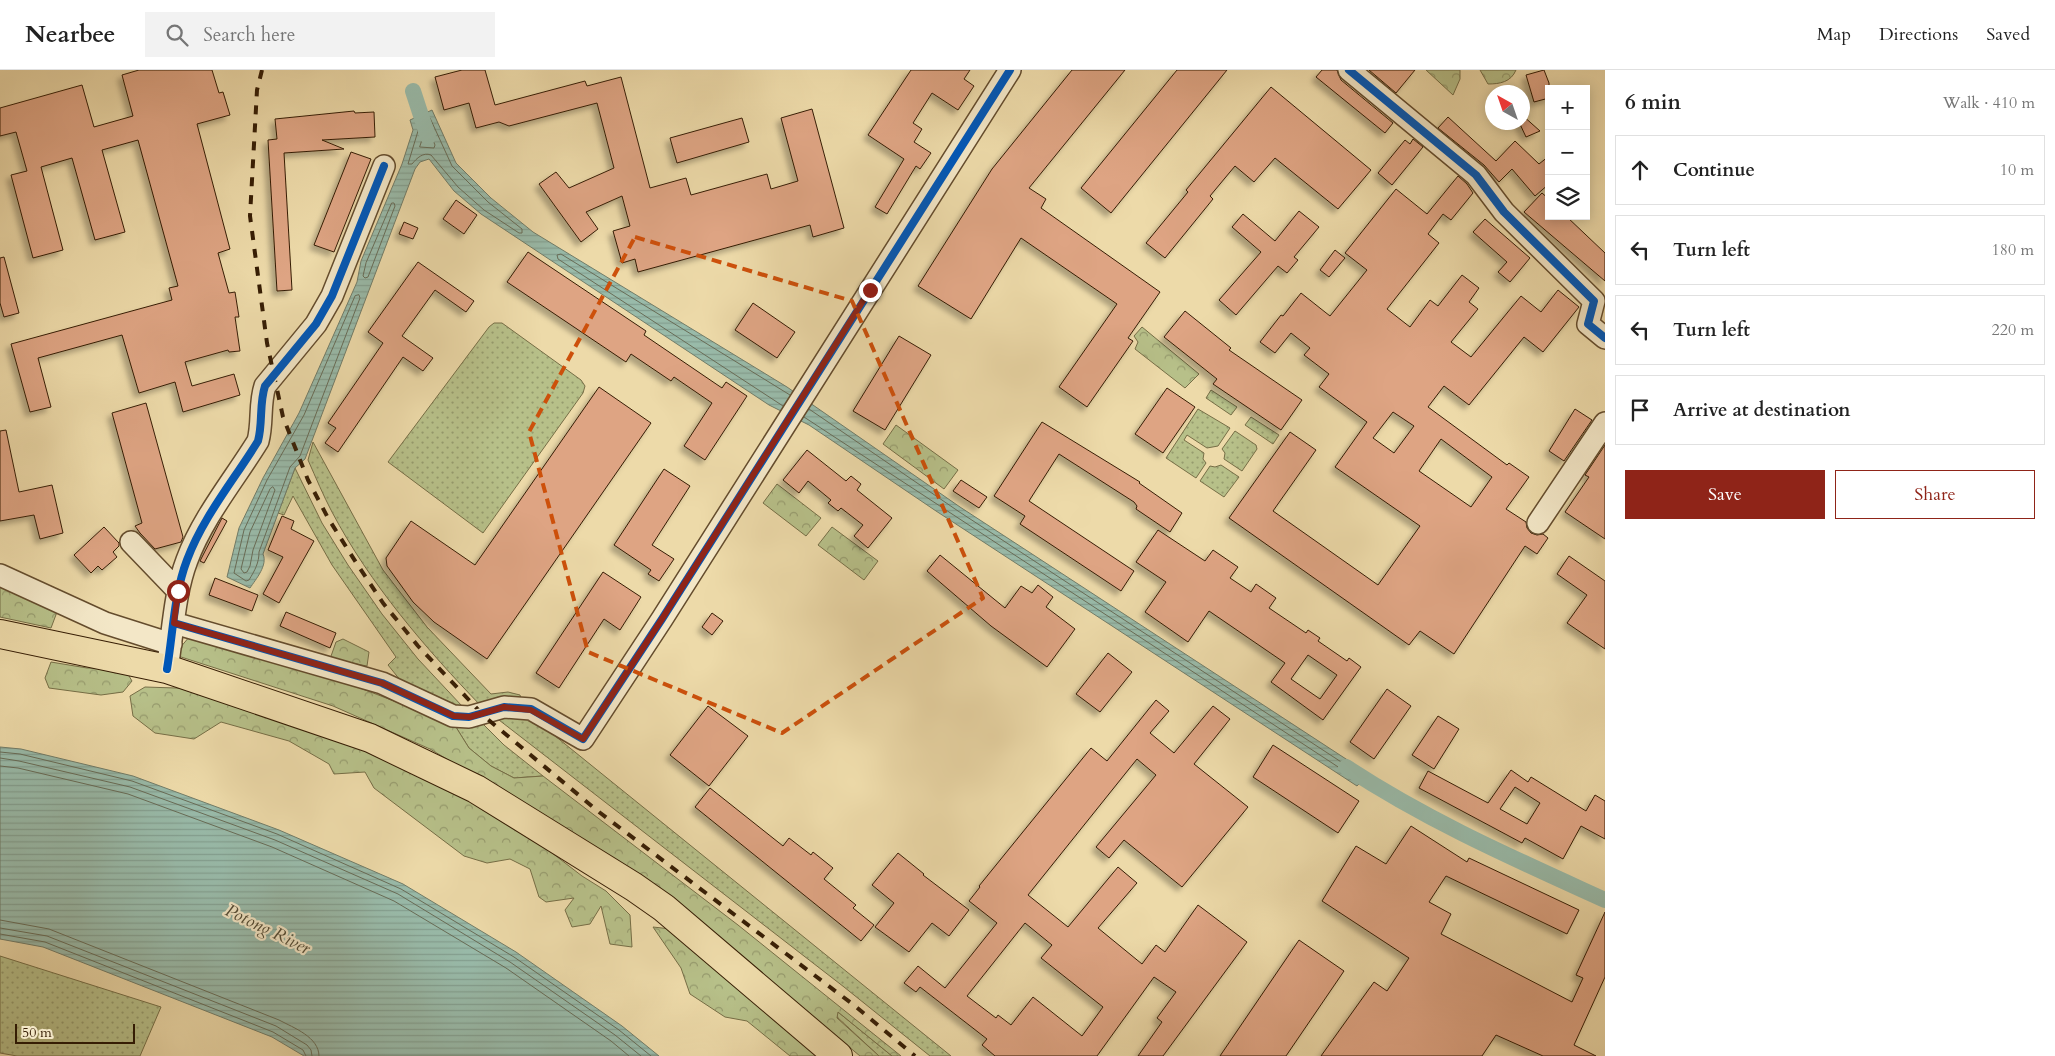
<!DOCTYPE html>
<html lang="en">
<head>
<meta charset="utf-8">
<style>
	body { margin:0; font-family:Cardo,serif; background:#f2f2f2; color:#222 }
	.controls { position:absolute; right:15px; top:15px; display:grid; overflow:hidden; border-radius:0px; box-shadow:0 2px 12px #0003 }
	.controls button { width:45px; height:45px; display:grid; place-items:center; padding:0; border:0; border-bottom:1px solid #e0e0e0; background:#fff; color:#222; font:25px sans-serif }
	.compass { position:absolute; left:1485px; top:15px; width:45px; height:45px; border-radius:50%; background:#fff; box-shadow:0 2px 12px #0003; rotate:320deg }
	.scale { position:absolute; left:15px; bottom:12px; width:120px; box-sizing:border-box; padding-left:5px; border:2px solid #361d04; border-top:0; font-size:14px; line-height:18px; white-space:nowrap; color:#361d04; -webkit-text-stroke:4px #f3e7c7; paint-order:stroke }
	.stop { position:absolute; width:15px; height:15px; margin:-11px; border:4px solid #8f2418; border-radius:50%; background:#fff }
	.stop.end { background:#8f2418; border-color:#fff; box-shadow:0 1px 5px #0008 }
	.list { margin:0; padding:0; list-style:none }
	h2 { display:flex; justify-content:space-between; align-items:center; height:65px; margin:0; padding:0 20px; font-size:21px }
	h2 small { font-size:16px; font-weight:400; color:#767676 }
	.list li { display:grid; grid-template-columns:32px 1fr auto; gap:15px; align-items:center; box-sizing:border-box; height:70px; margin:0 10px 10px; padding:0 10px; border:1px solid #e0e0e0; border-radius:0px }
	.list b { display:block; font-size:19px; white-space:nowrap }
	.list em { font-size:16px; font-style:normal; color:#767676 }
	.actions { display:flex; gap:10px; padding:15px 20px }
	.actions a { flex:1; padding:11px 0; border:1px solid #8f2418; border-radius:0px; text-align:center; font-size:18px; color:#8f2418 }
	.actions .main { background:#8f2418; color:#fff }
	.icon { flex:none; width:28px; height:28px; fill:none; stroke:currentColor; stroke-width:2; stroke-linecap:round; stroke-linejoin:round }
	.map { position:relative; flex:none; width:1605px; height:986px; overflow:hidden }
	header { display:flex; align-items:center; gap:30px; box-sizing:border-box; height:70px; padding:0 25px; background:#fff; border-bottom:1px solid #e0e0e0 }
	header strong { font-size:24px }
	nav { display:flex; gap:28px; margin-inline-start:auto; font-size:18px }
	.search { width:350px; height:45px; background:#f2f2f2; display:flex; align-items:center; gap:12px; box-sizing:border-box; padding:0 18px; border-radius:0px; color:#767676; font-size:19px }
	main { display:flex }
	aside { flex:1; background:#fff }
	.map>svg:first-child { display:block }
	.grass { fill:url(#grass-dots); stroke:#766e46 }
	.forest { fill:url(#forest-crowns); stroke:#766e46 }
	.water { fill:url(#water-rules); stroke:#717c68 }
	.lines { fill:none; stroke-linecap:round; stroke-linejoin:round }
	.shore { stroke:#686c57; stroke-width:1 }
	.canal { stroke:#9ba; stroke-width:16 }
	.building { fill:#dea483; stroke:#361d04; fill-rule:evenodd; filter:url(#shadow) }
	.minor-casing { stroke:#644c2d; stroke-width:24 }
	.major-casing { stroke:#361d04; stroke-width:30 }
	.minor { stroke:#f3e7c7; stroke-width:21 }
	.major { stroke:#eddaa9; stroke-width:28 }
	.rail { stroke:#361d04; stroke-width:4; stroke-dasharray:9 9; stroke-linecap:butt }
	.cycleway-casing { stroke:#f3e7c7; stroke-width:11 }
	.cycleway { stroke:#0057b8; stroke-width:8 }
	.route { stroke:#8f2418; stroke-width:6 }
	.marked { fill:none; stroke:#cd500b; stroke-width:4; stroke-dasharray:10 6; stroke-linejoin:round }
	.labels { text-anchor:middle; stroke-width:4.5; stroke-linejoin:round; paint-order:stroke }
	.water-label { font-size:18px; font-style:italic; fill:#544c36; stroke:#f3e7c7 }
</style>
</head>
<body>
<header>
<strong>Nearbee</strong>
<div class="search"><svg class="icon" aria-label="search" viewBox="0 0 24 24"><circle cx="10" cy="10" r="6"/><path d="M15 15l6 6"/></svg>Search here</div>
<nav><a>Map</a><a>Directions</a><a>Saved</a></nav>
</header>
<main>
<div class="map">
<svg width="1605" height="986" viewBox="0 0 1605 986">
	<defs>
		<pattern id="grass-dots" width="8" height="8" patternUnits="userSpaceOnUse" patternTransform="scale(1.25)"><rect width="8" height="8" fill="#b7c089"/><path d="M2 2h.1M6 6h.1" fill="none" stroke="#969b6e" stroke-width="1.8" stroke-linecap="round"/></pattern>
		<pattern id="forest-crowns" width="20" height="18" patternUnits="userSpaceOnUse" patternTransform="scale(1.25)"><rect width="20" height="18" fill="#b7c089"/><path d="M2 6a3 3 0 1 1 6 0M12 15a3 3 0 1 1 6 0" fill="none" stroke="#969b6e"/></pattern>
		<pattern id="water-rules" width="6" height="5" patternUnits="userSpaceOnUse" patternTransform="scale(1.25)"><rect width="6" height="5" fill="#9ba"/><path d="M0 2.5h6" fill="none" stroke="#84a091"/></pattern>
		<filter id="shadow"><feDropShadow dx="-4.5" dy="4.5" stdDeviation="2.5" flood-color="#0004"/></filter>
	</defs>
	<rect width="100%" height="100%" fill="#eddaa9"/>
	<filter id="stains"><feTurbulence type="fractalNoise" baseFrequency=".004" numOctaves="4"/><feColorMatrix values="0 0 0 0 .2 0 0 0 0 .09 0 0 0 0 .02 0 0 0 .5 -.17"/></filter>
	<radialGradient id="worn" r=".72"><stop offset=".6" stop-color="#630" stop-opacity="0"/><stop offset="1" stop-color="#630" stop-opacity=".3"/></radialGradient>
	<path class="grass" d="M 494,253 L 502,253 L 581,310 L 585,316 L 583,323 L 483,463 L 388,392 L 489,257 Z
		M 1211,320 L 1237,337 L 1231,345 L 1206,328 Z
		M 1198,339 L 1230,358 L 1218,376 L 1207,378 L 1187,365 L 1184,370 L 1204,383 L 1203,389 L 1206,393 L 1196,408 L 1166,388 Z
		M 1251,347 L 1279,365 L 1273,374 L 1245,355 Z
		M 1235,361 L 1256,375 L 1257,379 L 1242,401 L 1224,389 L 1225,383 L 1222,379 Z
		M 313,372 L 383,500 L 427,557 L 491,624 L 508,622 L 520,625 L 522,631 L 482,637 C 426,579 370,514 332,442 C 323,425 316,408 308,390 Z
		M 1221,395 L 1239,407 L 1224,427 L 1200,411 L 1210,396 L 1215,397 Z
		M 295,398 L 322,453 L 348,495 L 382,544 L 418,589 L 462,636 L 458,638 L 409,621 L 388,595 L 396,587 L 332,495 L 293,426 L 284,445 L 278,443 Z
		M 507,646 L 530,649 L 544,657 L 951,986 L 930,986 L 844,917 L 499,650 Z
		M 454,654 L 483,654 L 504,675 L 543,706 L 514,708 L 491,696 L 469,678 Z
		M 0,886 L 161,937 L 140,986 L 17,986 L 0,983 Z
		M 838,942 L 892,986 L 879,986 L 837,947 Z"/>
	<path class="forest" d="M 1426,0 L 1460,0 L 1460,9 L 1453,25 Z
		M 1480,0 L 1516,0 C 1511,12 1500,14 1488,14 Z
		M 1142,257 L 1199,304 L 1185,318 L 1135,279 L 1138,272 L 1134,266 Z
		M 896,355 L 958,400 L 944,419 L 883,374 Z
		M 777,414 L 821,448 L 806,466 L 763,433 Z
		M 832,457 L 878,491 L 864,510 L 818,475 Z
		M 0,515 L 57,542 L 51,558 L 0,547 Z
		M 190,566 L 347,613 L 454,654 L 469,678 L 491,696 L 514,708 L 543,706 L 738,855 L 901,986 L 892,986 L 838,942 L 837,948 L 879,986 L 860,986 L 697,851 L 512,728 L 430,679 L 333,636 L 178,586 L 179,579 Z
		M 343,569 L 369,582 L 367,596 L 330,589 L 336,572 Z
		M 51,592 L 87,598 L 104,598 L 126,601 L 132,611 L 123,622 L 101,625 L 49,618 L 45,608 Z
		M 145,617 L 207,619 L 344,666 L 455,723 L 534,769 L 582,806 L 606,821 L 630,845 L 632,877 L 610,874 L 601,836 L 590,854 L 572,857 L 565,840 L 574,828 L 546,832 L 539,827 L 530,799 L 510,789 L 487,793 L 464,786 L 374,718 L 365,702 L 334,704 L 329,694 L 289,671 L 221,652 L 194,669 L 155,663 L 133,646 L 130,626 Z
		M 653,857 L 671,859 L 818,986 L 790,986 L 747,951 L 725,947 L 690,924 L 681,898 Z"/>
	<path class="water" d="M 432,40 L 456,93 L 491,128 L 533,162 L 787,317 L 960,437 L 1369,704 L 1357,716 L 936,441 L 809,355 L 769,335 L 481,144 L 454,121 L 429,89 L 420,92 L 415,99 L 305,389 L 295,398 L 263,484 C 268,495 256,509 250,518 L 227,507 L 239,458 L 263,408 L 299,343 L 357,212 L 361,191 L 402,94 L 413,60 L 410,50 Z
		M 0,677 L 21,679 L 133,706 L 279,760 L 403,814 L 516,882 L 622,956 L 659,986 L 304,986 L 272,967 L 43,877 L 0,869 Z"/>
	<g class="lines">
		<path class="shore" d="M 427,47 L 430,48 L 452,96 L 488,132 L 522,159 L 522,163 L 519,163 L 484,140 L 458,117 L 431,85 C 423,82 417,88 412,94 L 408,94 L 418,61 L 417,53 Z
			M 426,59 L 429,61 L 435,75 L 434,78 L 420,77 Z
			M 392,133 L 394,133 L 395,136 L 368,207 L 365,208 L 363,206 L 366,193 Z
			M 359,225 L 360,228 L 300,386 L 290,397 L 259,482 C 259,493 255,500 249,510 L 246,511 L 234,503 L 244,460 L 267,410 L 304,345 L 355,226 Z
			M 783,336 L 558,189 L 557,185 L 561,184 L 790,325
			M 804,347 L 1355,708 L 1359,707 L 1358,703 L 958,441 L 809,339
			M 273,417 L 275,420 L 253,480 L 250,496 L 247,502 L 244,503 L 241,499 L 250,462 L 270,419 Z
			M 0,682 L 20,684 L 132,711 L 277,764 L 401,819 L 514,887 L 619,960 L 651,986
			M 0,688 L 19,691 L 130,717 L 275,770 L 398,824 L 510,892 L 615,965 L 641,986
			M 0,696 L 18,698 L 128,724 L 272,777 L 394,831 L 506,898 L 611,971 L 629,986
			M 0,850 L 49,859 L 279,950 C 294,958 319,967 319,986
			M 0,858 L 47,866 L 276,956 L 307,975 L 311,980 L 312,986
			M 0,864 L 45,872 L 273,962 L 303,980 L 306,986"/>
		<path class="canal" d="M 413,21 L 428,67
			M 1346,697 C 1428,751 1515,789 1605,830"/>
	</g>
	<path class="building" d="M 139,0 L 212,0 L 219,23 L 223,22 L 230,45 L 197,54 L 230,179 L 218,183 L 229,223 L 235,222 L 239,247 L 235,247 L 240,281 L 229,282 L 228,280 L 185,292 L 192,316 L 234,304 L 240,325 L 183,342 L 175,312 L 139,323 L 122,265 L 38,288 L 51,337 L 30,342 L 11,274 L 172,230 L 169,218 L 178,216 L 138,70 L 102,80 L 125,162 L 95,170 L 72,88 L 41,97 L 63,180 L 33,188 L 11,105 L 27,101 L 16,62 L 0,66 L 0,38 L 82,15 L 94,57 L 133,46 L 122,5 Z
		M 462,0 L 485,0 L 495,35 L 585,11 L 587,16 L 621,7 L 650,118 L 686,108 L 691,125 L 767,104 L 771,119 L 798,111 L 781,48 L 812,39 L 844,158 L 813,167 L 810,155 L 638,202 L 635,189 L 622,193 L 613,161 L 630,156 L 622,126 L 586,142 L 598,159 L 581,172 L 539,114 L 556,102 L 569,118 L 614,98 L 597,33 L 509,56 L 499,52 L 476,58 L 469,33 L 444,40 L 435,7 Z
		M 911,0 L 970,0 L 964,9 L 974,16 L 958,40 L 932,23 L 913,53 L 922,59 L 914,72 L 931,83 L 920,99 L 916,96 L 887,144 L 875,137 L 904,89 L 868,65 Z
		M 1072,0 L 1125,0 L 1029,118 L 1046,129 L 1041,138 L 1160,222 L 1128,268 L 1133,271 L 1087,337 L 1059,317 L 1117,234 L 1021,168 L 971,249 L 918,216 L 992,99 Z
		M 1177,0 L 1227,0 L 1111,143 L 1081,118 Z
		M 1322,0 L 1337,0 L 1341,10 L 1393,53 L 1385,63 L 1316,7 Z
		M 1369,0 L 1415,0 L 1396,23 Z
		M 1544,0 L 1549,13 L 1549,28 L 1534,32 L 1526,5 Z
		M 1271,17 L 1371,100 L 1338,139 L 1275,88 L 1254,112 L 1235,96 L 1210,126 L 1213,129 L 1165,188 L 1146,173 L 1188,122 L 1186,120 Z
		M 354,41 L 355,43 L 374,42 L 375,67 L 322,70 L 344,79 L 284,83 L 292,220 L 277,221 L 268,70 L 277,69 L 275,49 Z
		M 1522,45 L 1540,61 L 1526,67 L 1519,52 L 1522,52 Z
		M 1448,47 L 1496,91 L 1515,71 L 1539,94 L 1549,86 L 1549,114 L 1535,126 L 1512,99 L 1499,112 L 1484,95 L 1438,58 Z
		M 742,48 L 749,72 L 677,93 L 670,68 Z
		M 1413,69 L 1423,77 L 1392,115 L 1378,103 L 1405,70 L 1410,74 Z
		M 351,82 L 371,89 L 334,182 L 314,175 Z
		M 1458,106 L 1467,114 L 1473,123 L 1451,150 L 1443,144 L 1428,164 L 1439,173 L 1387,239 L 1410,257 L 1430,230 L 1438,236 L 1462,205 L 1479,218 L 1469,232 L 1478,239 L 1451,272 L 1471,287 L 1521,226 L 1541,242 L 1558,220 L 1579,237 L 1543,282 L 1524,267 L 1469,335 L 1444,316 L 1428,337 L 1507,395 L 1509,393 L 1529,407 L 1506,439 L 1526,452 L 1527,458 L 1531,463 L 1537,465 L 1543,464 L 1548,468 L 1537,484 L 1525,476 L 1454,584 L 1420,561 L 1409,575 L 1229,448 L 1290,362 L 1316,380 L 1273,441 L 1378,515 L 1420,456 L 1335,397 L 1367,352 L 1319,317 L 1329,304 L 1304,285 L 1310,278 L 1291,263 L 1275,283 L 1260,272 L 1281,245 L 1283,246 L 1301,223 L 1330,246 L 1367,200 L 1345,183 L 1396,119 L 1427,144 ZM 1393,342 L 1414,356 L 1394,383 L 1373,368 ZM 1441,369 L 1492,407 L 1471,437 L 1419,401 Z
		M 1542,123 L 1549,129 L 1549,146 L 1566,146 L 1605,183 L 1605,211 L 1524,142 Z
		M 456,130 L 477,145 L 464,164 L 443,149 Z
		M 1299,141 L 1319,157 L 1294,187 L 1298,190 L 1287,203 L 1278,196 L 1236,245 L 1219,230 L 1261,182 L 1232,157 L 1243,144 L 1275,171 Z
		M 1485,149 L 1530,188 L 1510,212 L 1498,202 L 1507,192 L 1473,162 Z
		M 404,152 L 418,158 L 413,169 L 399,164 Z
		M 1335,180 L 1345,188 L 1329,207 L 1320,200 Z
		M 528,182 L 646,261 L 644,265 L 722,318 L 726,312 L 747,326 L 705,390 L 684,376 L 712,333 L 674,307 L 671,311 L 631,284 L 626,292 L 507,212 Z
		M 4,187 L 19,243 L 4,247 L 0,233 L 0,188 Z
		M 418,192 L 474,231 L 466,242 L 435,220 L 402,266 L 433,288 L 423,301 L 403,287 L 338,382 L 325,373 L 336,358 L 328,353 L 383,273 L 368,262 Z
		M 753,233 L 795,262 L 777,288 L 735,260 Z
		M 1185,241 L 1231,278 L 1229,280 L 1302,330 L 1281,360 L 1213,314 L 1217,309 L 1164,267 Z
		M 899,266 L 931,285 L 885,360 L 853,341 Z
		M 599,317 L 651,353 L 487,589 L 434,552 L 413,532 L 387,496 L 386,488 L 411,451 L 475,495 Z
		M 1167,318 L 1195,337 L 1163,383 L 1135,364 Z
		M 146,333 L 183,467 L 181,472 L 155,479 L 140,463 L 135,456 L 142,453 L 112,343 Z
		M 1575,339 L 1592,350 L 1564,391 L 1549,381 Z
		M 1042,352 L 1140,412 L 1139,413 L 1182,443 L 1170,462 L 1136,439 L 1137,436 L 1134,432 L 1059,384 L 1029,431 L 1134,501 L 1121,521 L 1020,454 L 1025,446 L 994,426 Z
		M 6,360 L 19,422 L 52,415 L 63,463 L 40,469 L 34,445 L 0,451 L 0,361 Z
		M 1605,375 L 1605,469 L 1565,442 L 1589,407 L 1585,405 Z
		M 807,380 L 846,411 L 851,406 L 861,414 L 857,420 L 892,448 L 868,478 L 854,466 L 863,455 L 841,438 L 838,441 L 828,433 L 831,430 L 808,411 L 799,423 L 783,410 Z
		M 664,399 L 690,416 L 652,475 L 674,489 L 659,511 L 648,504 L 651,500 L 614,475 Z
		M 961,410 L 987,427 L 979,438 L 953,421 Z
		M 282,446 L 294,451 L 291,459 L 314,471 L 279,533 L 263,524 L 283,487 L 268,480 Z
		M 222,448 L 227,451 L 204,493 L 200,491 Z
		M 104,457 L 119,473 L 119,476 L 113,482 L 117,487 L 102,500 L 98,496 L 91,503 L 74,485 Z
		M 1158,460 L 1205,491 L 1213,480 L 1238,497 L 1230,508 L 1251,522 L 1256,514 L 1276,528 L 1269,538 L 1306,563 L 1308,560 L 1320,568 L 1318,571 L 1347,591 L 1349,588 L 1361,597 L 1323,650 L 1271,612 L 1285,593 L 1209,541 L 1188,572 L 1145,542 L 1166,512 L 1136,492 ZM 1308,585 L 1337,605 L 1320,629 L 1291,609 Z
		M 940,485 L 1005,538 L 1021,516 L 1032,523 L 1038,515 L 1053,527 L 1046,537 L 1075,559 L 1047,597 L 991,556 L 927,501 Z
		M 1569,486 L 1605,511 L 1605,579 L 1567,553 L 1587,525 L 1557,504 Z
		M 603,502 L 641,527 L 620,560 L 604,549 L 559,618 L 536,603 Z
		M 215,508 L 258,525 L 252,541 L 209,525 Z
		M 286,542 L 336,563 L 330,578 L 280,556 Z
		M 712,543 L 723,551 L 712,565 L 702,557 Z
		M 1108,583 L 1132,602 L 1100,642 L 1076,624 Z
		M 1387,619 L 1411,636 L 1374,689 L 1350,672 Z
		M 1156,630 L 1169,641 L 1150,663 L 1174,683 L 1213,636 L 1230,649 L 1194,694 L 1248,737 L 1182,817 L 1124,770 L 1109,788 L 1096,777 L 1156,705 L 1137,689 L 1028,825 L 1068,857 L 1118,797 L 1137,813 L 1098,858 L 1142,894 L 1156,875 L 1165,882 L 1198,835 L 1247,872 L 1163,986 L 1138,986 L 1162,952 L 1157,948 L 1176,922 L 1154,907 L 1097,986 L 995,986 L 982,975 L 987,969 L 920,917 L 916,922 L 904,913 L 918,896 L 945,918 L 997,853 L 969,831 L 980,817 L 979,816 L 1091,678 L 1107,691 ZM 1025,853 L 1052,875 L 1041,888 L 1103,937 L 1082,966 L 1033,927 L 1011,955 L 998,945 L 996,948 L 967,926 Z
		M 708,636 L 748,666 L 709,716 L 670,685 Z
		M 1438,646 L 1459,659 L 1434,699 L 1412,685 Z
		M 1273,675 L 1359,731 L 1338,763 L 1253,707 Z
		M 1511,700 L 1528,712 L 1531,707 L 1586,741 L 1595,725 L 1605,731 L 1605,769 L 1581,756 L 1563,789 L 1525,768 L 1522,773 L 1419,718 L 1428,701 L 1488,733 ZM 1515,717 L 1540,733 L 1527,754 L 1500,739 Z
		M 710,718 L 783,776 L 789,768 L 811,785 L 813,782 L 833,798 L 824,809 L 856,835 L 853,838 L 874,855 L 861,871 L 695,737 Z
		M 1411,756 L 1467,792 L 1469,788 L 1579,840 L 1567,864 L 1446,806 L 1429,832 L 1451,844 L 1441,864 L 1572,932 L 1583,908 L 1576,905 L 1605,842 L 1605,907 L 1574,975 L 1596,986 L 1543,986 L 1496,965 L 1482,986 L 1321,986 L 1374,912 L 1387,921 L 1409,888 L 1322,831 L 1356,776 L 1386,794 Z
		M 898,783 L 924,804 L 923,805 L 969,840 L 949,866 L 932,853 L 909,882 L 875,857 L 894,833 L 872,815 Z
		M 1299,870 L 1344,901 L 1286,986 L 1220,986 Z"/>
	<g class="lines">
		<defs>
			<path id="minor" d="M 1349,0 L 1476,105 L 1504,142 L 1594,231 L 1588,254 L 1605,268
				M 1538,453 L 1605,353
				M 131,472 L 178,521
				M 0,505 L 105,553 L 171,574
				M 174,553 L 382,613 L 453,646 L 469,647 L 504,637 L 531,639 L 583,669 L 662,549 L 1010,0
				M 167,599 C 173,563 174,524 187,490 C 203,447 234,410 258,371 C 263,353 259,334 265,316 L 316,254 L 332,226 L 384,96"/>
			<path id="major" d="M 0,564 L 167,599 L 370,668 L 476,719 L 634,817 L 664,838 L 838,986"/>
		</defs>
		<use href="#minor" class="minor-casing"/>
		<use href="#major" class="major-casing"/>
		<use href="#minor" class="minor"/>
		<use href="#major" class="major"/>
		<path class="rail" d="M 262,0 L 257,20 L 250,146 L 267,273 L 283,347 L 308,410 L 328,448 L 357,494 L 383,533 L 418,576 L 485,647 L 599,742 L 855,936 L 915,986"/>
		<defs>
			<path id="cycleway" d="M 1349,0 L 1476,105 L 1504,142 L 1594,231 L 1588,254 L 1605,268
				M 174,553 L 382,613 L 453,646 L 469,647 L 504,637 L 531,639 L 583,669 L 662,549 L 1010,0
				M 167,599 C 173,563 174,524 187,490 C 203,447 234,410 258,371 C 263,353 259,334 265,316 L 316,254 L 332,226 L 384,96"/>
		</defs>
		<use href="#cycleway" class="cycleway-casing"/>
		<use href="#cycleway" class="cycleway"/>
	</g>
	<g class="lines">
		<path class="route" d="M 178,521 L 174,553 L 382,613 L 454,646 L 470,647 L 504,637 L 531,640 L 583,669 L 662,549 L 870,220"/>
	</g>
	<path class="marked" d="M 635,167 L 852,231 L 983,528 L 782,663 L 588,582 L 529,362 Z"/>
	<g class="labels">
		<g class="water-label">
			<text transform="translate(268 859) rotate(26)" y="6">Potong River</text>
		</g>
	</g>
	<rect width="100%" height="100%" filter="url(#stains)"/>
	<rect width="100%" height="100%" fill="url(#worn)"/>
</svg>
<div class="controls">
<button>+</button>
<button>−</button>
<button><svg class="icon" aria-label="layers" viewBox="0 0 24 24"><path d="M12 4l9 5-9 5-9-5zM3 14l9 5 9-5"/></svg></button>
</div>
<svg class="compass" viewBox="-18 -18 36 36"><path d="M0-13l5 13h-10z" fill="#e53935"/><path d="M0 13l5-13h-10z" fill="#767676"/></svg>
<div class="scale">50 m</div>
<div class="stop" style="left:178px;top:521px"></div>
<div class="stop end" style="left:870px;top:220px"></div>
</div>
<aside>
<h2>6 min<small>Walk · 410 m</small></h2>
<ul class="list">
<li><svg class="icon" aria-label="ahead" viewBox="0 0 24 24"><path d="M12 20V5M6 11l6-6 6 6"/></svg><div><b>Continue</b></div><em>10 m</em></li>
<li><svg class="icon" aria-label="left" viewBox="0 0 24 24"><path d="M17 20v-9H6M10 6l-5 5 5 5"/></svg><div><b>Turn left</b></div><em>180 m</em></li>
<li><svg class="icon" aria-label="left" viewBox="0 0 24 24"><path d="M17 20v-9H6M10 6l-5 5 5 5"/></svg><div><b>Turn left</b></div><em>220 m</em></li>
<li><svg class="icon" aria-label="arrive" viewBox="0 0 24 24"><path d="M6 21V4h12l-3 4 3 4H6"/></svg><div><b>Arrive at destination</b></div></li>
</ul>
<div class="actions"><a class="main">Save</a><a>Share</a></div>
</aside>
</main>
</body>
</html>
